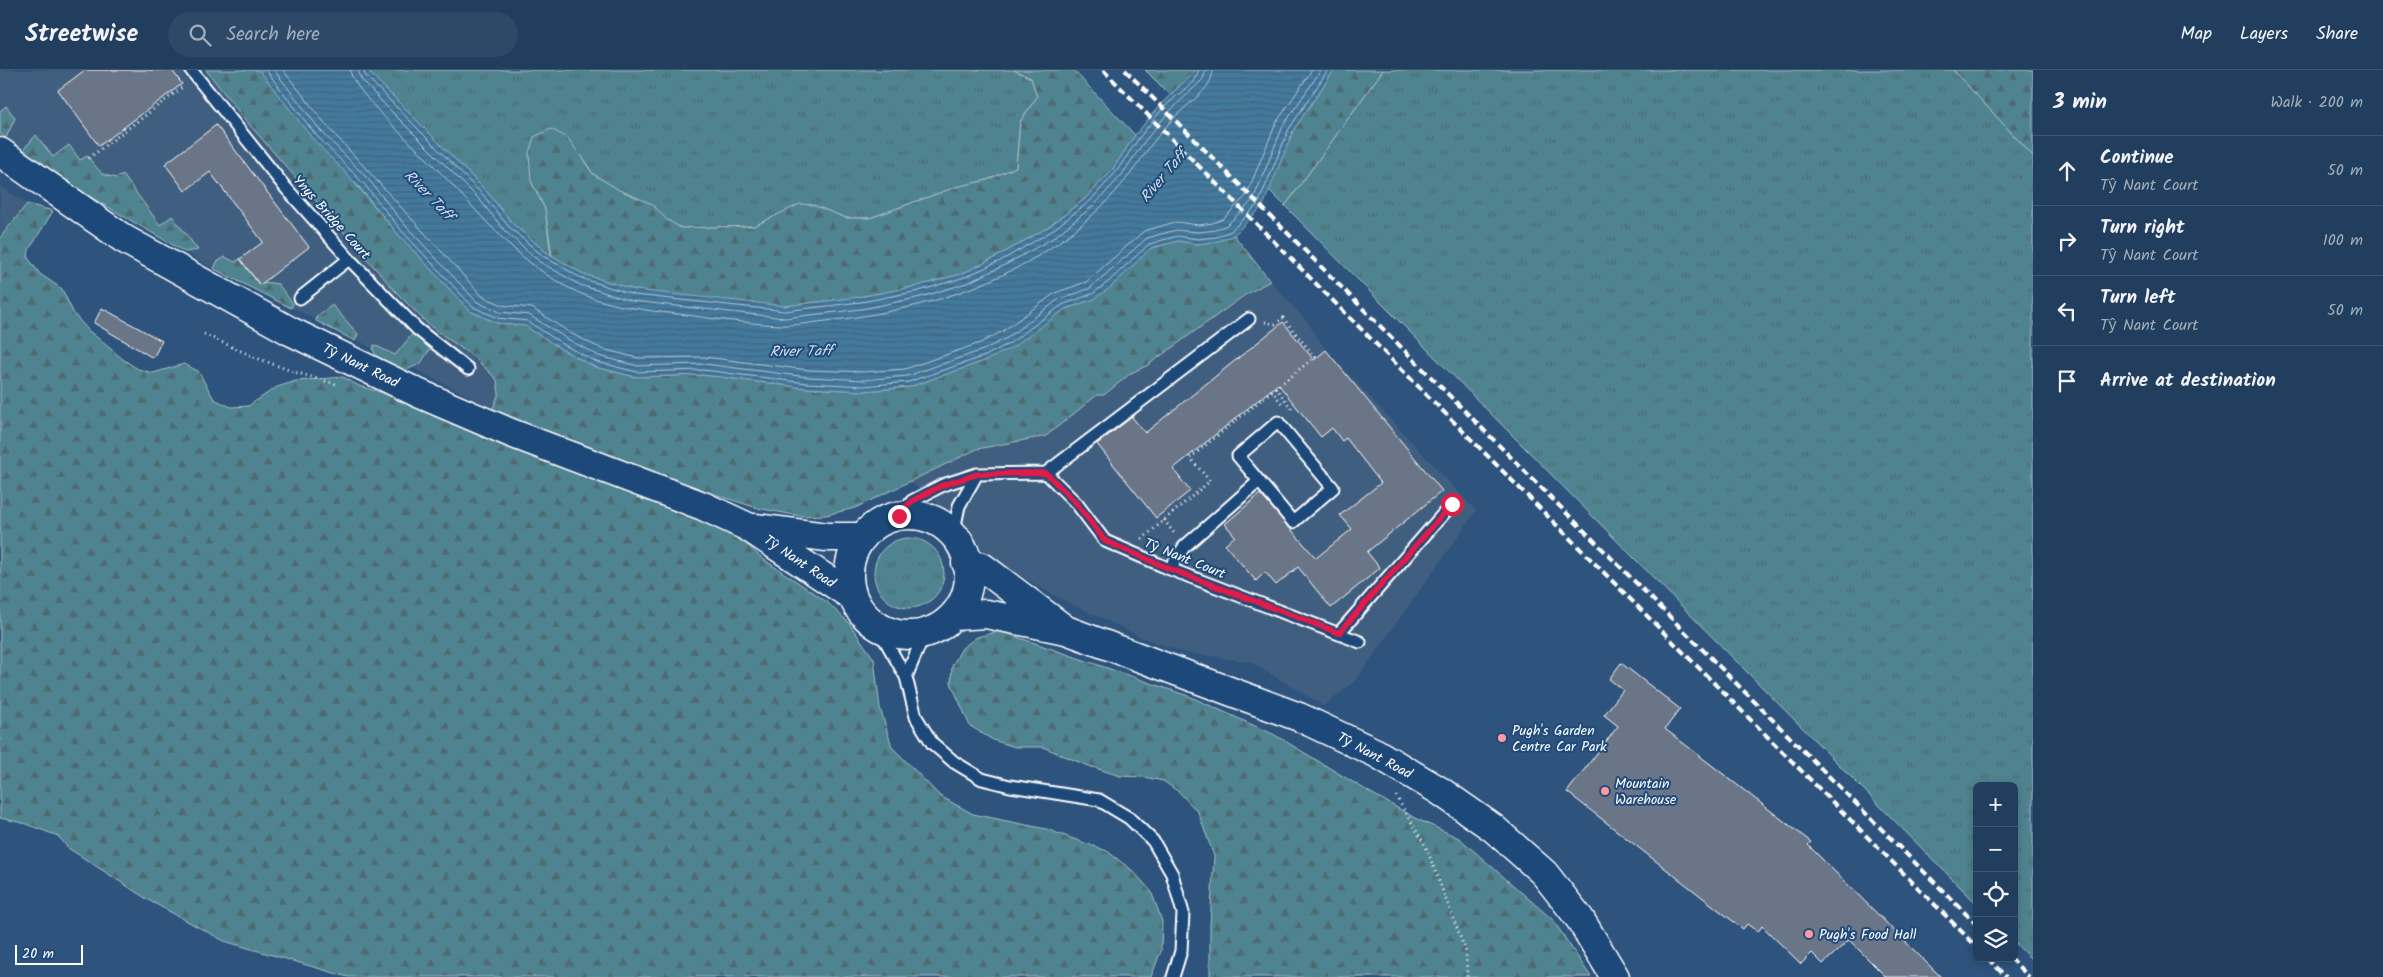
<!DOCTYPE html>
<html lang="en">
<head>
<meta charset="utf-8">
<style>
	body { margin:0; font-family:Kalam,sans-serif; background:#2e4967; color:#f1f3f6 }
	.controls { position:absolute; right:15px; bottom:15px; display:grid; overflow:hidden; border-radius:8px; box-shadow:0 2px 8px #0003 }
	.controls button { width:45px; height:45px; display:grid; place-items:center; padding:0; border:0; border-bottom:1px solid #3f5773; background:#223e5e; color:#f1f3f6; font:25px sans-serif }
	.scale { position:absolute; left:15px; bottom:12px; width:68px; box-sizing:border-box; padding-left:5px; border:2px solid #fff; border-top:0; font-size:14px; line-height:18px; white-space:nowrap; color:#fff; -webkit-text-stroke:4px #1f4a7a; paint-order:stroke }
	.stop { position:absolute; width:15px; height:15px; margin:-11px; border:4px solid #e11d48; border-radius:50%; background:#fff }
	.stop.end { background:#e11d48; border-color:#fff; box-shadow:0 1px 5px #0008 }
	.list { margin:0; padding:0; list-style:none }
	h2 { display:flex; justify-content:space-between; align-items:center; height:65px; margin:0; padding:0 20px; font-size:21px }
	h2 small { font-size:16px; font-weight:400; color:#a2aebc }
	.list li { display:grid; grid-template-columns:32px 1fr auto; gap:15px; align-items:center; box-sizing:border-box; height:70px; padding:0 20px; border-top:1px solid #3f5773 }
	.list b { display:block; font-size:19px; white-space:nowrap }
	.list p { margin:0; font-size:16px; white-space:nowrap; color:#a2aebc }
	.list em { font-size:16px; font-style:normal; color:#a2aebc }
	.icon { flex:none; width:28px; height:28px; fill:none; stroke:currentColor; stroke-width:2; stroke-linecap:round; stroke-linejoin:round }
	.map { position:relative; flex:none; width:2033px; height:907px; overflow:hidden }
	header { display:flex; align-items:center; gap:30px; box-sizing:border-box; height:70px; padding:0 25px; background:#223e5e; border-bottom:1px solid #3f5773 }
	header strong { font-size:24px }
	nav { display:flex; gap:28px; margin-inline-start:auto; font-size:18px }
	.search { width:350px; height:45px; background:#2e4967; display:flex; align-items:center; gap:12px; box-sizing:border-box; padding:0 18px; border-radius:28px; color:#a2aebc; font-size:19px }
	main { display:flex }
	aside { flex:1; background:#223e5e }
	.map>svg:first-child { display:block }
	.built { fill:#405e80 }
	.grass { fill:url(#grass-tufts); stroke:#a8c1c7 }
	.forest { fill:url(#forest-firs); stroke:#a8c1c7 }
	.water { fill:url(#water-rules); stroke:#8eafc5 }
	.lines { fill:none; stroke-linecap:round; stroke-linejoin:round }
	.shore { stroke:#b3c9d9; stroke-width:1 }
	.building { fill:#6a7688; stroke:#fff }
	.service-casing { stroke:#fff; stroke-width:15 }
	.secondary-casing { stroke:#fff; stroke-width:31 }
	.path { stroke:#fff; stroke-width:3; stroke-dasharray:1 4; stroke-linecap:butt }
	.service { stroke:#1f4a7a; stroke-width:11 }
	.secondary { stroke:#1f4a7a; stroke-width:28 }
	.rail { stroke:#fff; stroke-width:4; stroke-dasharray:8 4; stroke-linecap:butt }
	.route { stroke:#e11d48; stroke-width:6 }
	.poi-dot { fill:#ff9aa2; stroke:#1f4a7a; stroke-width:2 }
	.labels { text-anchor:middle; stroke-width:4; stroke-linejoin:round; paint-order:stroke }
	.street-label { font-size:14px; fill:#fff; stroke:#1f4a7a }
	.poi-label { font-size:14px; fill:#fff; stroke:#1f4a7a; text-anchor:start }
	.water-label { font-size:15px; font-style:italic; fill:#d0dee7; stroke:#1f4a7a }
</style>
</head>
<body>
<header>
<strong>Streetwise</strong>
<div class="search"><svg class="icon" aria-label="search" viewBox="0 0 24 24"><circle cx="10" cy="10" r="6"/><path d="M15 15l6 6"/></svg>Search here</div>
<nav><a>Map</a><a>Layers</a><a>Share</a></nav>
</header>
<main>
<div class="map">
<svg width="2033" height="907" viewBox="0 0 2033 907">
	<defs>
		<pattern id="grass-tufts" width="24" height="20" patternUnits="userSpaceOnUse" patternTransform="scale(1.25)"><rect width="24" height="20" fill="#50838f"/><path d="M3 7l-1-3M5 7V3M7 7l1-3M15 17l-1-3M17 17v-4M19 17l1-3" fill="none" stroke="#4e6a71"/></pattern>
		<pattern id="forest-firs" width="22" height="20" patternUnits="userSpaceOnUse" patternTransform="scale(1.25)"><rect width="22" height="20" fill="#50838f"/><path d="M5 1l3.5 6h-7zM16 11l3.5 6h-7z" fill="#4e6a71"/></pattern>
		<pattern id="water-rules" width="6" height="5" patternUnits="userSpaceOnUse" patternTransform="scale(1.25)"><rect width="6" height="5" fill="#42799f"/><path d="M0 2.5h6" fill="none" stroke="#476276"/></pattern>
	</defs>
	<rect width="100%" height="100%" fill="#2e537d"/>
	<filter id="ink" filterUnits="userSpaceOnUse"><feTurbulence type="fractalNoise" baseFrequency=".02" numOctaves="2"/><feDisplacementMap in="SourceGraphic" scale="10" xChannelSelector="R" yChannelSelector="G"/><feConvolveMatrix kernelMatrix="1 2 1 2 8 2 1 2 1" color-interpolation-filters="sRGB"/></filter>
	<g filter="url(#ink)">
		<path class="built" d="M 0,0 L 206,0 L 247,52 L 395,221 L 429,255 L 476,289 L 497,310 L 499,323 L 493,338 L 214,199 L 82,122 L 0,64 Z
			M 0,116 L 27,134 L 0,168 Z
			M 1270,211 L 1307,252 L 1327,281 L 1476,441 L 1356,610 L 1324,636 L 1250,592 L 1182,582 L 1146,569 L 1057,527 L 989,488 L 951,444 L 909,411 L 977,379 L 1046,366 L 1097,324 L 1104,325 L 1131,303 L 1148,295 L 1245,225 Z"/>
		<path class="grass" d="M 367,0 L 1014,0 L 1031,8 L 1037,27 L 1020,52 L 1016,97 L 987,110 L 956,117 L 870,148 L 846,148 L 813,135 L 776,146 L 754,156 L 681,158 L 665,149 L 651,134 L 619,120 L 593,104 L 582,86 L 531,111 L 545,139 L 551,186 L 512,153 L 487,122 Z
			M 1383,0 L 1953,0 L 2033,86 L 2033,891 L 2014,872 L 2014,716 L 1977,716 L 1977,834 L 1285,136 Z
			M874 503a35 35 0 1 1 70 0a35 35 0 1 1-70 0Z"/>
		<path class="forest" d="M 206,0 L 259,0 L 397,163 L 470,241 L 497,253 L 525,255 L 563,280 L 595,297 L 636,307 L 703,305 L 807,318 L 864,321 L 909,317 L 987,290 L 1065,239 L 1094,229 L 1151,178 L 1178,171 L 1198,174 L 1218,171 L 1234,165 L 1270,211 L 1245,225 L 1148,295 L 1131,303 L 1104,325 L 1097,325 L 1046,366 L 977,379 L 855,438 L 826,445 L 800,446 L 757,438 L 711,423 L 704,436 L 763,489 L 827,532 L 849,553 L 874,589 L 880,638 L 892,677 L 940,726 L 973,744 L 1046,759 L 1107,781 L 1133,801 L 1151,821 L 1162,851 L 1161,881 L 1151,907 L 348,907 L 224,871 L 150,831 L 68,778 L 58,766 L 23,753 L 0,748 L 0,168 L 27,134 L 53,141 L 29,180 L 28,188 L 40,204 L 62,219 L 74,244 L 88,260 L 124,290 L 138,299 L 153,303 L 184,294 L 198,301 L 214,329 L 231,337 L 248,336 L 277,317 L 296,311 L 343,307 L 359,316 L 492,354 L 493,338 L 499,323 L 497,310 L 476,289 L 429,255 L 395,221 L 247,52 Z
			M 1014,0 L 1073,0 L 1135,65 L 1113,99 L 1086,128 L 1047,158 L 1000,185 L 964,203 L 918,216 L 859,227 L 785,236 L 739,233 L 635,220 L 583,204 L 552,186 L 545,139 L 531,111 L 529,83 L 534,67 L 551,59 L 568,68 L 593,104 L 619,120 L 652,134 L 666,149 L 681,158 L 754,156 L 800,134 L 813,135 L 846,148 L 870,148 L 956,117 L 987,110 L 1016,97 L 1020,52 L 1037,27 L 1031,8 Z
			M 1145,0 L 1196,0 L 1170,25 Z
			M 1334,0 L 1383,0 L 1285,136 L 1268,119 L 1293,61 Z
			M 1953,0 L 2033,0 L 2033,86 Z
			M 6,36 L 15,48 L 6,68 L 0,64 L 0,41 Z
			M 36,65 L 53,87 L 69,75 L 80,90 L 87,86 L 102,104 L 116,108 L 123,105 L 160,155 L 172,146 L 198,180 L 185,182 L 82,122 L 23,80 Z
			M 225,187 L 235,192 L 240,189 L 259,215 L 264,212 L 278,214 L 293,234 L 291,238 L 214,199 L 217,192 Z
			M 332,235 L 358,264 L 355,271 L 316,251 L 317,246 Z
			M 415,261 L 423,268 L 430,279 L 421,293 L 403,302 L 379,290 L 373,280 L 374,275 L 395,285 Z
			M 1000,561 L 1191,627 L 1275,665 L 1371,723 L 1417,749 L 1459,768 L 1553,850 L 1591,907 L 1210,907 L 1210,856 L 1214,786 L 1198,742 L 1179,722 L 1163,711 L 1144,707 L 1120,706 L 1086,695 L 1043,677 L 1015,677 L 993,670 L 970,656 L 951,613 L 952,596 L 962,578 L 977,567 Z"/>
		<path class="water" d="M 259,0 L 367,0 L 487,122 L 512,153 L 546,182 L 583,204 L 635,220 L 785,236 L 859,227 L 918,216 L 964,203 L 1000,185 L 1047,158 L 1086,128 L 1113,99 L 1135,65 L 1160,35 L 1196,0 L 1334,0 L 1293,61 L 1263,136 L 1234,165 L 1218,171 L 1198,174 L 1178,171 L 1151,178 L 1111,217 L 1094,229 L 1065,239 L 1013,277 L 987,290 L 909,317 L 864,321 L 807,318 L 703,305 L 636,307 L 595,297 L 563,280 L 525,256 L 497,253 L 470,241 L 397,163 L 360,118 L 312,68 Z"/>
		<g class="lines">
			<path class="shore" d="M 266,0 L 316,65 L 364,114 L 401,160 L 473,237 L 498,248 L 527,251 L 566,276 L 597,292 L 637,302 L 703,300 L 807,313 L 864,316 L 908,312 L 985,286 L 1010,273 L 1062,235 L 1092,224 L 1107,213 L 1149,174 L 1177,166 L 1198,169 L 1216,167 L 1231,161 L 1258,134 L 1289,59 L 1328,0
				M 274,0 L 321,61 L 369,110 L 405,155 L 477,232 L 500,242 L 529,245 L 569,270 L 599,286 L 638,296 L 704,294 L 808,307 L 864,310 L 907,306 L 983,280 L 1007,268 L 1059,229 L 1089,219 L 1147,168 L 1176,160 L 1199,162 L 1215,160 L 1227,155 L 1253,130 L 1283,56 L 1321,0
				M 283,0 L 327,56 L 482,226 L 502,235 L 532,238 L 572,264 L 602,279 L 638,288 L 704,287 L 809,300 L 864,302 L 905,299 L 980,273 L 1003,261 L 1055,223 L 1086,212 L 1144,161 L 1175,152 L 1199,155 L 1213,153 L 1223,149 L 1246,126 L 1276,53 L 1312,0
				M 350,0 C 352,21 416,77 433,95 C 478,140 516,193 575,221 C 611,238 654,241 694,246 C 723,250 753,254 783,255 C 802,255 823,251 842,249 C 962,234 1074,189 1144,85 C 1153,72 1163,59 1174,48 C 1187,33 1212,21 1213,0
				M 358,0 L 361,9 L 386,36 L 479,129 L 505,161 L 540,192 L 580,215 L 632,231 L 785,248 L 862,239 L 921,227 L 967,213 L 1005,195 L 1053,168 L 1093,136 L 1121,106 L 1144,72 L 1168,43 L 1203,9 L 1206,0
				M 364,0 L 365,5 L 483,125 L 509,157 L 543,186 L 581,208 L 634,225 L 785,241 L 861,232 L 919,221 L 965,207 L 1002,190 L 1050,162 L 1090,131 L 1116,102 L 1139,68 L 1163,38 L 1193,12 L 1199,0"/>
		</g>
		<path class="building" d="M 85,0 L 172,0 L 182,14 L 99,76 L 58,20 Z
			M 216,55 L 309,177 L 260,215 L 240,189 L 263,172 L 210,102 L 185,121 L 165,94 Z
			M 102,238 L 162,271 L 153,288 L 94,253 Z
			M 1283,252 L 1314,290 L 1326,280 L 1442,421 L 1367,482 L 1380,498 L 1331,538 L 1298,497 L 1276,515 L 1265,502 L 1256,511 L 1225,475 L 1235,466 L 1225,454 L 1260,424 L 1316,488 L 1352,459 L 1340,445 L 1381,413 L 1346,368 L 1342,371 L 1332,358 L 1321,367 L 1278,314 L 1173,399 L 1190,421 L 1156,448 L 1097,374 L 1132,347 L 1145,363 Z
			M 1621,593 L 1680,639 L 1665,659 L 1811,772 L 1808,775 L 1941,907 L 1886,907 L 1849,870 L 1823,894 L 1812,883 L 1801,894 L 1762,856 L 1758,862 L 1747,854 L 1743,859 L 1567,722 L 1618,656 L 1604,645 L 1623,620 L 1609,609 Z"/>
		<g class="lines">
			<defs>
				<path id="service" d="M 191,0 L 285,117 L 349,189 L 417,259 L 468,299
					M 300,228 L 349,189
					M 1278,352 L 1333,418 L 1293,452 L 1238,386 Z
					M 1046,403 L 1249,249
					M 899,446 L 912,431 L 943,415 L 977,404 L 1046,403 L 1077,434 L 1105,471 L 1170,499 L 1360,572
					M 953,465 L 959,436 L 977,404
					M 1170,499 L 1184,477 L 1259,411
					M 877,556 L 906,607 L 916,647 L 932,673 L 954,692 L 982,709 L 1010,716 L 1099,730 L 1129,748 L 1153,771 L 1172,804 L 1183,843 L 1181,881 L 1173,907
					M 1339,563 L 1452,434
					M 906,607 L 925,562"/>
				<path id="secondary" d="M 0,82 L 124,169 L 290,261 L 418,323 L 511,363 L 703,436 L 748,457 L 852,526
					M849 505a60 60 0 1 1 120 0a60 60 0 1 1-120 0Z
					M 755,458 L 827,467 L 863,467
					M 966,493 L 982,497 L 1063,558
					M 954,546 L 986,544 L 1066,560 L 1299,647 L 1376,683 L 1440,721 L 1493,758 L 1544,803 L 1580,849 L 1615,907"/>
			</defs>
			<use href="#service" class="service-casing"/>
			<use href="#secondary" class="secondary-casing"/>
			<path class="path" d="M 89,88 L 184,16
				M 1265,252 L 1275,254 L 1283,248 L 1315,287 L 1276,318 L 1291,338 L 1288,340
				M 204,264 L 254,287 L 294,302 L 339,315
				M 1164,450 L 1174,463
				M 1142,469 L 1210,411 L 1190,388 L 1272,321 L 1283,335
				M 1396,726 L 1426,777 L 1466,882 L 1467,907"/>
			<use href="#service" class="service"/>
			<use href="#secondary" class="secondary"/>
			<path class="rail" d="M 1103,0 L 1977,877
				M 1125,0 L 1977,855
				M 1988,888 L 2006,907
				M 2010,888 L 2029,907"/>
		</g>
	</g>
	<g class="lines" filter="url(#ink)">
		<path class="route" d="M 899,446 L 912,431 L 943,415 L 978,404 L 1046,403 L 1077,434 L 1105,471 L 1170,499 L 1339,563 L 1452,434"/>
	</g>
	<g class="poi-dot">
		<circle cx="1502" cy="668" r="5"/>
		<circle cx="1605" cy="721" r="5"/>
		<circle cx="1809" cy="864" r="5"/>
	</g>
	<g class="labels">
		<g class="street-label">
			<text transform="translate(332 147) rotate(48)" y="5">Ynys Bridge Court</text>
			<text transform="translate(361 295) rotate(26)" y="5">Tŷ Nant Road</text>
			<text transform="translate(1185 488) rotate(22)" y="5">Tŷ Nant Court</text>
			<text transform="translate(800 491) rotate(34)" y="5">Tŷ Nant Road</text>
			<text transform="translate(1375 685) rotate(28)" y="5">Tŷ Nant Road</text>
		</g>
		<g class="poi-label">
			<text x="1512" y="665">Pugh's Garden<tspan x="1512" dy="16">Centre Car Park</tspan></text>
			<text x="1615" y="718">Mountain<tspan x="1615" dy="16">Warehouse</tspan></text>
			<text x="1819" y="869">Pugh's Food Hall</text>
		</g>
		<g class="water-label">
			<text transform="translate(1163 106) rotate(-50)" y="5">River Taff</text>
			<text transform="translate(429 125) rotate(46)" y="5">River Taff</text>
			<text transform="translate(801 281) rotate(-1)" y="5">River Taff</text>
		</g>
	</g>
</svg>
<div class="controls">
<button>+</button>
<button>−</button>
<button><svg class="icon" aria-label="locate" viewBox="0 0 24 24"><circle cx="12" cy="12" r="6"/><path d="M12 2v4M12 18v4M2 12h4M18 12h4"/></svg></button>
<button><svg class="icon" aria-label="layers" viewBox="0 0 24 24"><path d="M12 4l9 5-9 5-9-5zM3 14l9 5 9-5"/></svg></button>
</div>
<div class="scale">20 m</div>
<div class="stop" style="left:1452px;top:434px"></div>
<div class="stop end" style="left:899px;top:446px"></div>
</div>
<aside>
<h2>3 min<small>Walk · 200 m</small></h2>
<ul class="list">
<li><svg class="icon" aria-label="ahead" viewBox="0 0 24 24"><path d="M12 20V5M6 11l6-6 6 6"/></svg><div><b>Continue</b><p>Tŷ Nant Court</p></div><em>50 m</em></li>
<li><svg class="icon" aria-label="right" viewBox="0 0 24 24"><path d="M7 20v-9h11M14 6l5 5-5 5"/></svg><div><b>Turn right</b><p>Tŷ Nant Court</p></div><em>100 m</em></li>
<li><svg class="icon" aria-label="left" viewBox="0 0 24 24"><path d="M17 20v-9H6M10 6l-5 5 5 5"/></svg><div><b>Turn left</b><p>Tŷ Nant Court</p></div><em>50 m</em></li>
<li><svg class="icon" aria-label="arrive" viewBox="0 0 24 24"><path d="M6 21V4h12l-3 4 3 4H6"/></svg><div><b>Arrive at destination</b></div></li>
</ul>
</aside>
</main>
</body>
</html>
